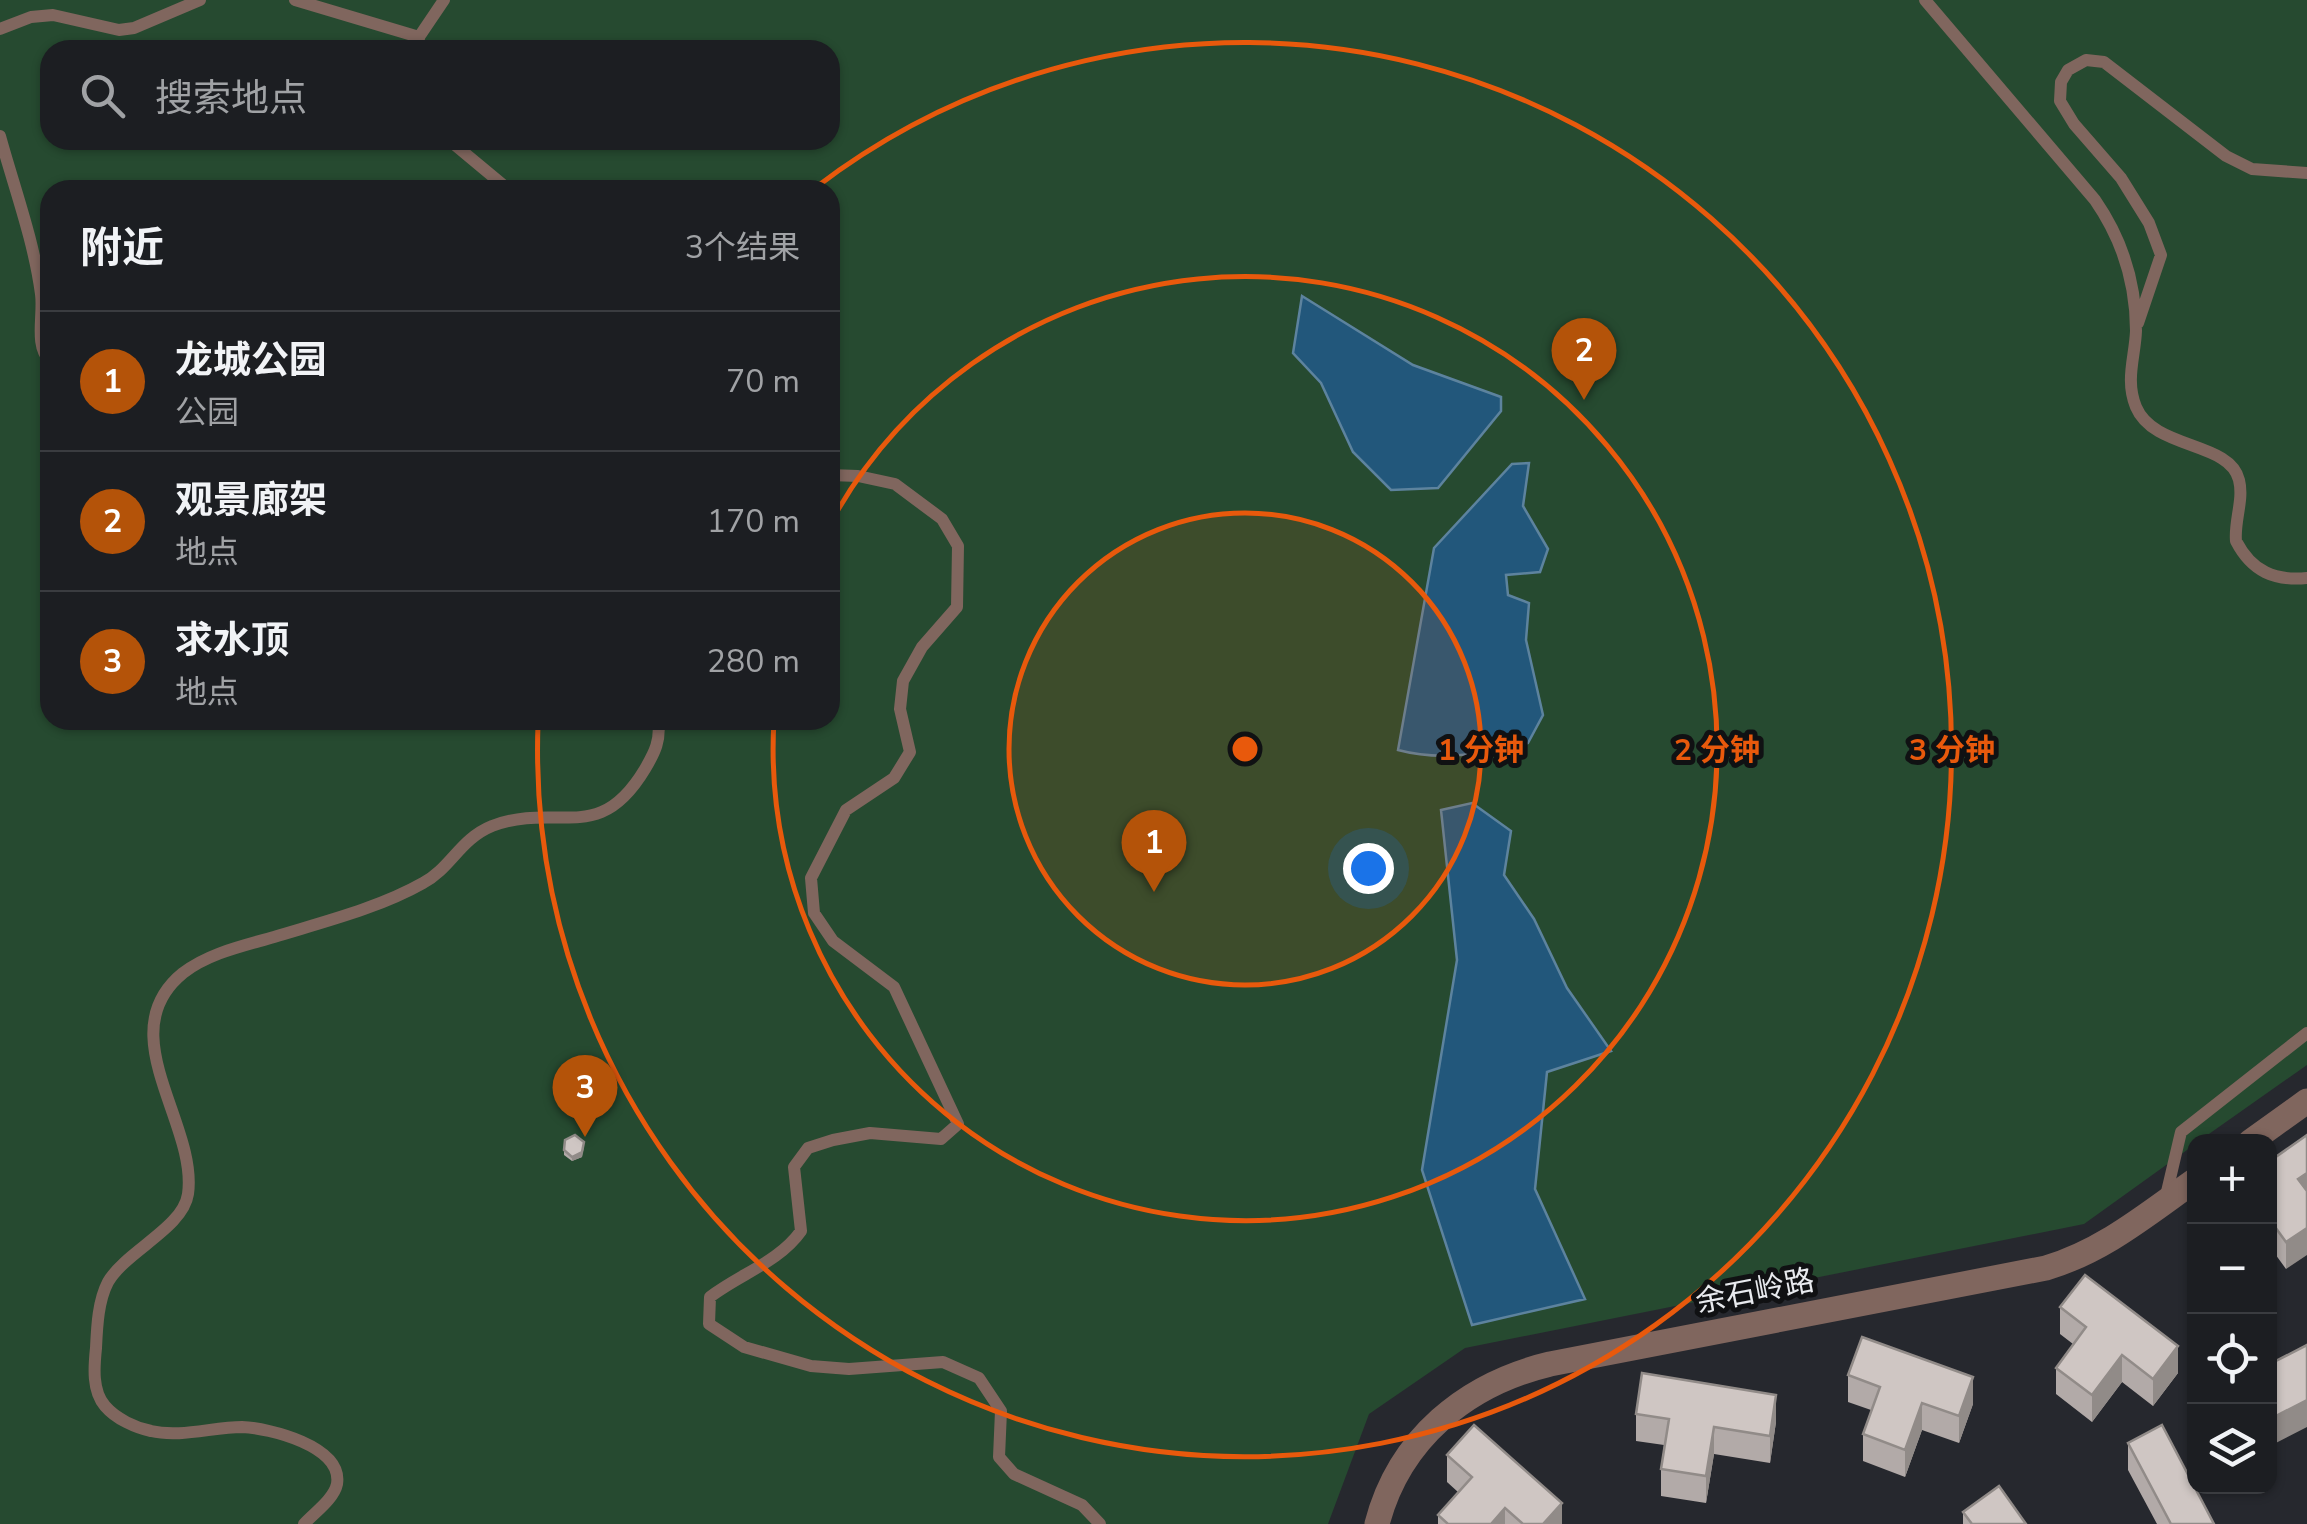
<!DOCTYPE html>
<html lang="zh">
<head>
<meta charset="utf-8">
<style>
	body { margin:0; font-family:"Nunito Sans","Noto Sans SC",sans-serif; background:#292b2f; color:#f1f3f6 }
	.controls { position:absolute; right:30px; bottom:30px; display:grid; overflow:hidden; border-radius:20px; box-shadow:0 2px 8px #0004 }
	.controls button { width:90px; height:90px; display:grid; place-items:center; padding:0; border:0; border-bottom:2px solid #3a3c40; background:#1c1e22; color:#f1f3f6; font:50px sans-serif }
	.you { position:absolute; left:1368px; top:868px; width:35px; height:35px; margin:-25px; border:8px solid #fff; border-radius:50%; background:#1a73e8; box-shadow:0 0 0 15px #1a73e833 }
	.badge { display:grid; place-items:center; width:65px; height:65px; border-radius:50%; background:#b45309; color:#fff; font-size:32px; font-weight:700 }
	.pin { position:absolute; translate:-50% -82px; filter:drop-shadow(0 2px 5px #0008) }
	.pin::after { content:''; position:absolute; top:52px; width:35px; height:30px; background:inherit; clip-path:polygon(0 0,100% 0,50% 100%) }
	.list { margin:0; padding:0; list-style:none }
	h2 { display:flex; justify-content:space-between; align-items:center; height:130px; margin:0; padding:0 40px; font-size:42px }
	h2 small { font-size:32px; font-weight:400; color:#a0a2a5 }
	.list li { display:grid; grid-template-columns:65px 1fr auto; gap:30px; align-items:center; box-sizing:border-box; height:140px; padding:0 40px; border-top:2px solid #3a3c40 }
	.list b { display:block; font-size:38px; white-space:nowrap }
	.list p { margin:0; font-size:32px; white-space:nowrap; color:#a0a2a5 }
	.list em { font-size:32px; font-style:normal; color:#a0a2a5 }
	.icon { flex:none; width:55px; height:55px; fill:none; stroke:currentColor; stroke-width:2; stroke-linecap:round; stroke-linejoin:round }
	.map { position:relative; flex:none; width:2307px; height:1524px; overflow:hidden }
	.search { position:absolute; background:#1c1e22; box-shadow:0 2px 8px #0004; left:40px; top:40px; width:800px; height:110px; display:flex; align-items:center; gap:25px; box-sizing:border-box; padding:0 35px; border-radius:30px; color:#a0a2a5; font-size:38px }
	.panel { position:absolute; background:#1c1e22; box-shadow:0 2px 8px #0004; left:40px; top:180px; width:800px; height:550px; border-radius:30px }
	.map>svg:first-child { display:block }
	.green { fill:#264a30; fill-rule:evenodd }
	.water { fill:#22577b; stroke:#5d839e; stroke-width:2.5 }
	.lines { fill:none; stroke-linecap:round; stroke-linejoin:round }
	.service { stroke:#80665e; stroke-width:12 }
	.minor { stroke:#80665e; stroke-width:25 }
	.wall { fill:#b2aaa8 }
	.shaded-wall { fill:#918b88 }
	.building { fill:#cfc6c3; stroke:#918b88; stroke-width:2.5 }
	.ring { fill:none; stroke:#e8590c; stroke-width:5 }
	.labels { text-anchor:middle; stroke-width:10; stroke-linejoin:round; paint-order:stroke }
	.street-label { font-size:30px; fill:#e8eaee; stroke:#101113 }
	.centre { fill:#e8590c; stroke:#101113; stroke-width:5 }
	.ring-label { font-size:30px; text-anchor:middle; font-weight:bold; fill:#e8590c; stroke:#101113; stroke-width:10; stroke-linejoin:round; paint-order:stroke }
</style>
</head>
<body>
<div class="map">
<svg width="2307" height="1524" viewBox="0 0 2307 1524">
	<rect width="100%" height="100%" fill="#26282e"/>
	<path class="green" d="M 0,0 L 2307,0 L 2307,1065 L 2199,1141 L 2194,1142 L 2194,1145 L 2084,1224 L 1465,1348 L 1369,1414 L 1328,1524 L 0,1524 ZM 50,50 L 830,50 L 830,140 L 50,140 ZM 50,190 L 830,190 L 830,720 L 50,720 Z"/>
	<path class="water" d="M 1302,296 L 1413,365 L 1501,397 L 1501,411 L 1438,488 L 1391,490 L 1353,452 L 1321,383 L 1293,353 Z
		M 1529,463 L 1523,506 L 1548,549 L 1540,572 L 1506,575 L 1508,595 L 1529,603 L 1526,640 L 1543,715 L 1528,743 C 1484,753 1443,762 1398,750 L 1434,548 L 1512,464 Z
		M 1472,803 L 1511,831 L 1504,875 L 1534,919 L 1567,988 L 1611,1051 L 1547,1072 L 1535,1189 L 1585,1299 L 1472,1325 L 1422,1170 L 1457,960 L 1441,810 Z"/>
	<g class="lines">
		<path class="service" d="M 295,0 L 419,37
			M 1925,0 L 2095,200 C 2122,239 2136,283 2136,331 C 2135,357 2125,380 2136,407 C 2154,450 2230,441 2239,480 C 2244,500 2234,521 2236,541 C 2252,572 2275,581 2307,578
			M 0,29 L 31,17 L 53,15 L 119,30 L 134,28 L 200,0
			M 418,50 L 419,37 L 444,0
			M 0,136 C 14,187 34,241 41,294 C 44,315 34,346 50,361
			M 449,140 L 509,190
			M 2138,323 L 2161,255 L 2149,223 L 2121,178 L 2074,124 L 2060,101 L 2061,82 L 2068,70 L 2086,60 L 2104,62 L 2226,156 L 2252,169 L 2307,173
			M 830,475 L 858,476 L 895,484 L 942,519 L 958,546 L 957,607 L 922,647 L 903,681 L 900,709 L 910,752 L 894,778 L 846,810 L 811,878 L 814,913 L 833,941 L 894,987 L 958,1124 L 941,1139 L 870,1133 L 833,1140 L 808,1148 L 794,1167 L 801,1231 C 779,1262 740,1274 710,1297 L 709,1324 L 744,1347 L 811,1366 L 849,1369 L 943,1362 L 979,1378 L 1001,1411 L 999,1457 L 1014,1474 L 1082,1505 L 1100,1524
			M 2165,1200 L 2181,1132 L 2307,1033
			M 304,1524 C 314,1513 334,1499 337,1484 C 343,1446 269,1428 242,1427 C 213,1427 180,1438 151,1431 C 136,1428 116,1419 105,1406 C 92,1391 94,1367 96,1348 C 97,1327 98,1301 108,1282 C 126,1251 183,1228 188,1194 C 198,1123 109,1033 183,973 C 209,953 243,946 274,937 C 323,922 379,908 423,883 C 451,868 460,839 492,826 C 559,801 598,847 645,769 C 655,752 661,740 658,720"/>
		<path class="minor" d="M 2250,1142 L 2307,1101
			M 1377,1524 C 1399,1439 1466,1384 1550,1364 L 2046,1268 C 2103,1251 2146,1215 2194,1181"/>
	</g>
	<path class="wall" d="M 2307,1135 L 2286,1269 L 2270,1247 L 2270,1161 Z
		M 584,1146 L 582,1157 L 572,1161 L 564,1155 L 564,1150 Z
		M 2060,1307 L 2178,1373 L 2153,1406 L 2122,1382 L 2092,1422 L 2056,1394 L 2056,1368 L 2073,1344 L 2060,1334 Z
		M 1848,1375 L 1973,1404 L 1959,1443 L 1922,1430 L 1905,1477 L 1863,1461 L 1863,1434 L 1871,1410 L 1848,1402 Z
		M 1636,1414 L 1776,1422 L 1770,1463 L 1714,1454 L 1706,1503 L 1661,1496 L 1661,1469 L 1664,1445 L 1636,1441 Z
		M 2128,1443 L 2214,1524 L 2157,1524 L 2128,1470 Z
		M 1447,1455 L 1562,1524 L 1438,1524 L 1438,1515 L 1458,1492 L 1447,1482 Z
		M 1963,1512 L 2026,1524 L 1963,1524 Z"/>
	<path class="shaded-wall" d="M 584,1142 L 582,1157 L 572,1161 L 572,1157 Z
		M 2307,1173 L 2307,1200 L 2298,1179 Z
		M 2307,1228 L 2307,1255 L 2286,1269 L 2286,1242 Z
		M 2178,1346 L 2178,1373 L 2153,1406 L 2153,1379 Z
		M 2122,1355 L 2122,1382 L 2092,1422 L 2092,1395 Z
		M 1973,1377 L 1973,1404 L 1959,1443 L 1959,1416 Z
		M 1776,1395 L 1776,1422 L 1770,1463 L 1770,1436 Z
		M 2307,1400 L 2307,1427 L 2270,1446 L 2270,1419 Z
		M 1922,1403 L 1922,1430 L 1905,1477 L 1905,1450 Z
		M 1714,1427 L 1714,1454 L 1706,1503 L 1706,1476 Z
		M 1562,1503 L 1562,1524 L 1543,1524 Z
		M 1505,1508 L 1505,1524 L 1491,1524 Z"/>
	<path class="building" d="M 575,1135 L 584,1142 L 582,1152 L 572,1157 L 564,1150 L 565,1140 Z
		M 2307,1135 L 2307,1173 L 2298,1179 L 2307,1191 L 2307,1228 L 2286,1242 L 2270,1220 L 2270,1161 Z
		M 2085,1275 L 2178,1346 L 2153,1379 L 2122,1355 L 2092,1395 L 2056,1368 L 2086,1327 L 2060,1307 Z
		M 1862,1337 L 1973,1377 L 1959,1416 L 1922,1403 L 1905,1450 L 1863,1434 L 1880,1387 L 1848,1375 Z
		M 2307,1345 L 2307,1400 L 2270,1419 L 2270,1364 Z
		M 1642,1373 L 1776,1395 L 1770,1436 L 1714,1427 L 1706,1476 L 1661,1469 L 1669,1419 L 1636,1414 Z
		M 1474,1425 L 1562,1503 L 1543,1524 L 1523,1524 L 1505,1508 L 1491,1524 L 1448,1524 L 1438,1515 L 1472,1477 L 1447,1455 Z
		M 2162,1425 L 2214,1524 L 2171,1524 L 2128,1443 Z
		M 1999,1486 L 2026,1524 L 1972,1524 L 1963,1512 Z"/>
	<circle cx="1245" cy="749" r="236" fill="#e8590c" fill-opacity=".12"/>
	<g class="ring">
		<circle cx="1245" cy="749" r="236"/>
		<path d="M830 524A472 472 0 1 1 774 720"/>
		<path d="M815 188A707 707 0 1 1 538 724"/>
	</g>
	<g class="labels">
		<g class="street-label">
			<text transform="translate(1755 1291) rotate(-11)" y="10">余石岭路</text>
		</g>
	</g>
	<circle cx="1245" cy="749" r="15" class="centre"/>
	<g class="ring-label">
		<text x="1481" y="760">1 分钟</text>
		<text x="1717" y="760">2 分钟</text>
		<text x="1952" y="760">3 分钟</text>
	</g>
</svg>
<div class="controls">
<button>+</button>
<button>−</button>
<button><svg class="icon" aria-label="locate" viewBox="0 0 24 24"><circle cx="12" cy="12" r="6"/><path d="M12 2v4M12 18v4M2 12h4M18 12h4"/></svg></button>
<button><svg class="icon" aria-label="layers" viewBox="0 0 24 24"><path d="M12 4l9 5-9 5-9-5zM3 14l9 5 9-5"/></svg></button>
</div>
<div class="you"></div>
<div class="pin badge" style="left:1154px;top:892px">1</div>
<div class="pin badge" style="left:1584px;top:400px">2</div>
<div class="pin badge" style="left:585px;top:1137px">3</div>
<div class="search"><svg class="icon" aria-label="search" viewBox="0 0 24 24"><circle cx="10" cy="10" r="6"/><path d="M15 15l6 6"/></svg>搜索地点</div>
<section class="panel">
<h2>附近<small>3个结果</small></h2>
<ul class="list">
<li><span class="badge">1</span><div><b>龙城公园</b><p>公园</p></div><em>70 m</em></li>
<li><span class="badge">2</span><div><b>观景廊架</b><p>地点</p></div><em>170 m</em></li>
<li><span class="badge">3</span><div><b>求水顶</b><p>地点</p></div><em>280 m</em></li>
</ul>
</section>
</div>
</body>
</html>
